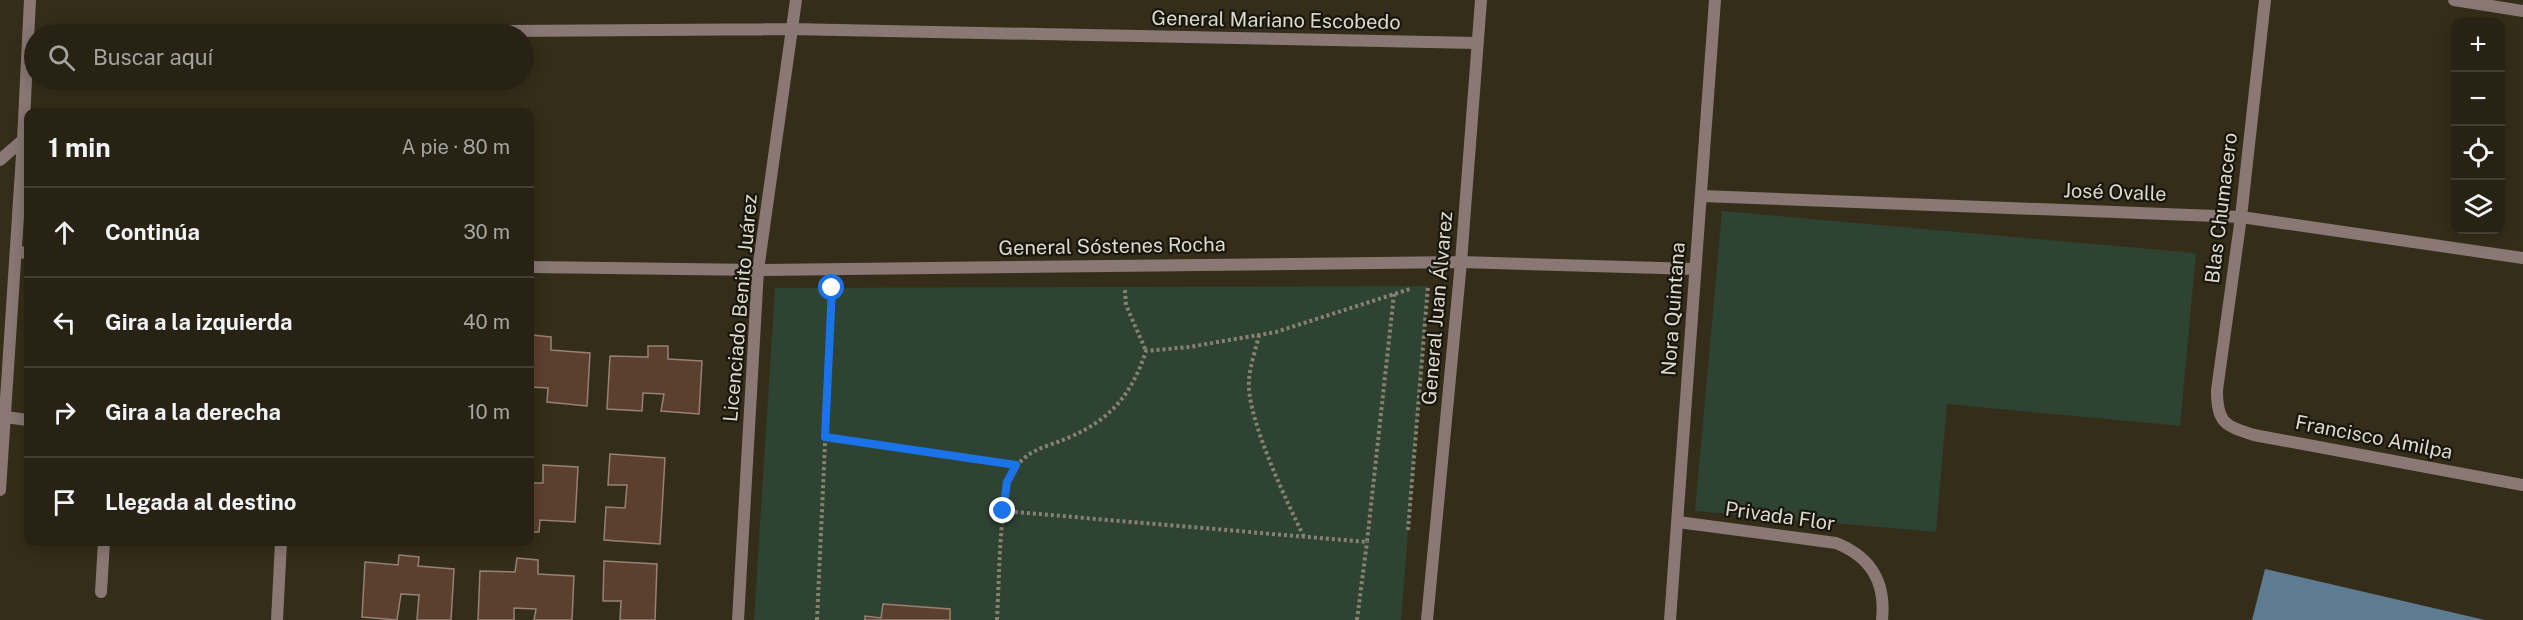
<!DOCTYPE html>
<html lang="es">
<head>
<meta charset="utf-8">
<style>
	body { margin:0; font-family:"Public Sans",sans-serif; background:#332f21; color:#f1f3f6 }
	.controls { position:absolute; right:18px; top:18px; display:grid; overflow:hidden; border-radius:12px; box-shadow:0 3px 15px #0003 }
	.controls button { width:54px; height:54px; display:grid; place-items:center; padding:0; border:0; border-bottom:2px solid #433f33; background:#272213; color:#f1f3f6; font:30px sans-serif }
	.stop { position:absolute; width:18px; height:18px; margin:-14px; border:4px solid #1a73e8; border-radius:50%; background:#fff }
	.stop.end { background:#1a73e8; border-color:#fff; box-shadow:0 2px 6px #0008 }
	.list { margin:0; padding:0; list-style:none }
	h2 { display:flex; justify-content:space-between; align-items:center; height:78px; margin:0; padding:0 24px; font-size:26px }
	h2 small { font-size:20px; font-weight:400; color:#a4a4a0 }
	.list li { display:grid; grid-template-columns:39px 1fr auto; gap:18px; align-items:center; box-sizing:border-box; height:90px; padding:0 24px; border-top:2px solid #433f33 }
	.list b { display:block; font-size:22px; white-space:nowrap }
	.list em { font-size:20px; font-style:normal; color:#a4a4a0 }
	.icon { flex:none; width:33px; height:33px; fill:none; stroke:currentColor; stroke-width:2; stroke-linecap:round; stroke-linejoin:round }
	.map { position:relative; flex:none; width:2523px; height:620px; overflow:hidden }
	.search { position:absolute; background:#272213; box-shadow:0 3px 15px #0003; left:24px; top:24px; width:510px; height:66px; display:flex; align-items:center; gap:15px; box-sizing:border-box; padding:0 21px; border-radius:33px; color:#a4a4a0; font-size:22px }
	.panel { position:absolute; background:#272213; box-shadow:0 3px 15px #0003; left:24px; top:108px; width:510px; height:438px; border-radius:12px }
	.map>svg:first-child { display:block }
	.green { fill:#2f4333 }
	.water { fill:#5e7c91 }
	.building { fill:#5c402f; stroke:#978173; stroke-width:1.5 }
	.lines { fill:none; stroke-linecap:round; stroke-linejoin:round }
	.path { stroke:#878171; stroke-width:4; stroke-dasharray:3 3; stroke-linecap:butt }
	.service { stroke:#897874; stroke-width:12 }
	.minor { stroke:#897874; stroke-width:12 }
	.tertiary { stroke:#897874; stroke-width:12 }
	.route { stroke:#1a73e8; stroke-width:8 }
	.labels { text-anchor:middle; stroke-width:4.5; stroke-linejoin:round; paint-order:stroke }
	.street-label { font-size:20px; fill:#ddd9cd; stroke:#19160d }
</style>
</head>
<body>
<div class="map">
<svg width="2523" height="620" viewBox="0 0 2523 620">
	<rect width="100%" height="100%" fill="#342d19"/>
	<path class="green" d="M 1722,211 L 2196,253 L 2180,426 L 1947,404 L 1936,532 L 1695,511 Z
		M 1428,286 L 1401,620 L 754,620 L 775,288 Z"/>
	<path class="water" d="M 2265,569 L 2485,620 L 2252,620 Z"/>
	<path class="building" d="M 532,335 L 551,337 L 551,350 L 590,353 L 587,406 L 547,402 L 548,388 L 530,387 L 530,349 L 532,349 Z
		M 648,346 L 668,346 L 668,359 L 702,361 L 699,414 L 661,411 L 664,394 L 643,393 L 642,411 L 607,409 L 610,356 L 648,357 Z
		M 610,454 L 665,458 L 660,544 L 604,540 L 606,507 L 625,508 L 627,485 L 608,485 Z
		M 543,465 L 578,467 L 575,522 L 540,520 L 539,532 L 530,532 L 530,483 L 543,483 Z
		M 399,555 L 419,557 L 418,566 L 454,569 L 451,620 L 417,620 L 419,595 L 401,594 L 397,620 L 362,617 L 365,562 L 398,565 Z
		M 517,558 L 538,560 L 538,574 L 574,576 L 572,620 L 534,620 L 536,609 L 514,608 L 514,620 L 478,620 L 480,571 L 515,572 Z
		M 604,561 L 657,564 L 655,620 L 620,620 L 621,601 L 603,601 Z
		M 883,604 L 950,609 L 950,620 L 865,620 L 865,616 L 881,618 Z"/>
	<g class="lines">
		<path class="path" d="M 1125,290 L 1126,305 L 1146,351
			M 1259,335 C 1256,349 1250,365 1249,380 C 1246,417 1287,502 1304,537
			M 825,437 L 1016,465
			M 1003,511 L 1367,542 L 1394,294
			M 1408,530 L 1428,286
			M 817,620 L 832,291
			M 997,620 C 999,582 999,544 1004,506 C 1005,497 1005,487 1009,479 C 1024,448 1043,449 1070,437 C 1111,419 1132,394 1146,351 L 1189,347 L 1276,332 L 1410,289
			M 1357,620 L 1367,542"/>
		<path class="service" d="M 5,417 L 28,420
			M 101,592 L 104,542"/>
		<path class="minor" d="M 2265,0 L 2241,217 L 2217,390 C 2217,423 2225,426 2254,435 L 2523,485
			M 2454,0 L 2523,11
			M 66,34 L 791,29 L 1477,43
			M 0,160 L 23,140
			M 1702,196 L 2241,217 L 2523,258
			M 16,252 L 28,253
			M 530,267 L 758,270 L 1461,262 L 1695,269
			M 1678,522 L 1836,543 C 1871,557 1886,582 1882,620
			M 277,620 L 281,542
			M 738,620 L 758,270 L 796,0
			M 1427,620 L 1461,262 L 1481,0
			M 1670,620 L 1715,0"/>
		<path class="tertiary" d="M 0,490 L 23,140 L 30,0"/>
	</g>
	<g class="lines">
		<path class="route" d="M 832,288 L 825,437 L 1016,465 L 1007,482 L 1003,511"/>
	</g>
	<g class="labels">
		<g class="street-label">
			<text transform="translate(1276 20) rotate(1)" y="7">General Mariano Escobedo</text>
			<text transform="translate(2115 192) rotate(2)" y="7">José Ovalle</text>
			<text transform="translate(2221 208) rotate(-83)" y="7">Blas Chumacero</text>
			<text transform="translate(1112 246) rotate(-1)" y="7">General Sóstenes Rocha</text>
			<text transform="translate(740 308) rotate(-85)" y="7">Licenciado Benito Juárez</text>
			<text transform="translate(1437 308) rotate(-85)" y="7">General Juan Álvarez</text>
			<text transform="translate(1673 309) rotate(-86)" y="7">Nora Quintana</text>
			<text transform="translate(2374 437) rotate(11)" y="7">Francisco Amilpa</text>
			<text transform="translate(1780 516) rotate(8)" y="7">Privada Flor</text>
		</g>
	</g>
</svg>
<div class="controls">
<button>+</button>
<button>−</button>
<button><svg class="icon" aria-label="locate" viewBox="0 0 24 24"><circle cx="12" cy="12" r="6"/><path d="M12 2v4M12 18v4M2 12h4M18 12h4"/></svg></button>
<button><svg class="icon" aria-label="layers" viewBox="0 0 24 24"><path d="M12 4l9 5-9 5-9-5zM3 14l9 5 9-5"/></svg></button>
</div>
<div class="stop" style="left:832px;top:288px"></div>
<div class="stop end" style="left:1003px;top:511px"></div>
<div class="search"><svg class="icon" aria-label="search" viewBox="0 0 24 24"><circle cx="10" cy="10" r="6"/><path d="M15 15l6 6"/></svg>Buscar aquí</div>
<section class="panel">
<h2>1 min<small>A pie · 80 m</small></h2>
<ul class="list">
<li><svg class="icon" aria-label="ahead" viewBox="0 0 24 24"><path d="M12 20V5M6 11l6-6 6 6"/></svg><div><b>Continúa</b></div><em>30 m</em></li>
<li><svg class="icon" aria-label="left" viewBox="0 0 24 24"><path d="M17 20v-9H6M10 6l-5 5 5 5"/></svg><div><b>Gira a la izquierda</b></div><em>40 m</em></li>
<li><svg class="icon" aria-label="right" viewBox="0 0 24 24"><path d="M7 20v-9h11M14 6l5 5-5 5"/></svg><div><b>Gira a la derecha</b></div><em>10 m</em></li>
<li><svg class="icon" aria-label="arrive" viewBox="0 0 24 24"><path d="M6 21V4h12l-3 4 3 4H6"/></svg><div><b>Llegada al destino</b></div></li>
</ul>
</section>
</div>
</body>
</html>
